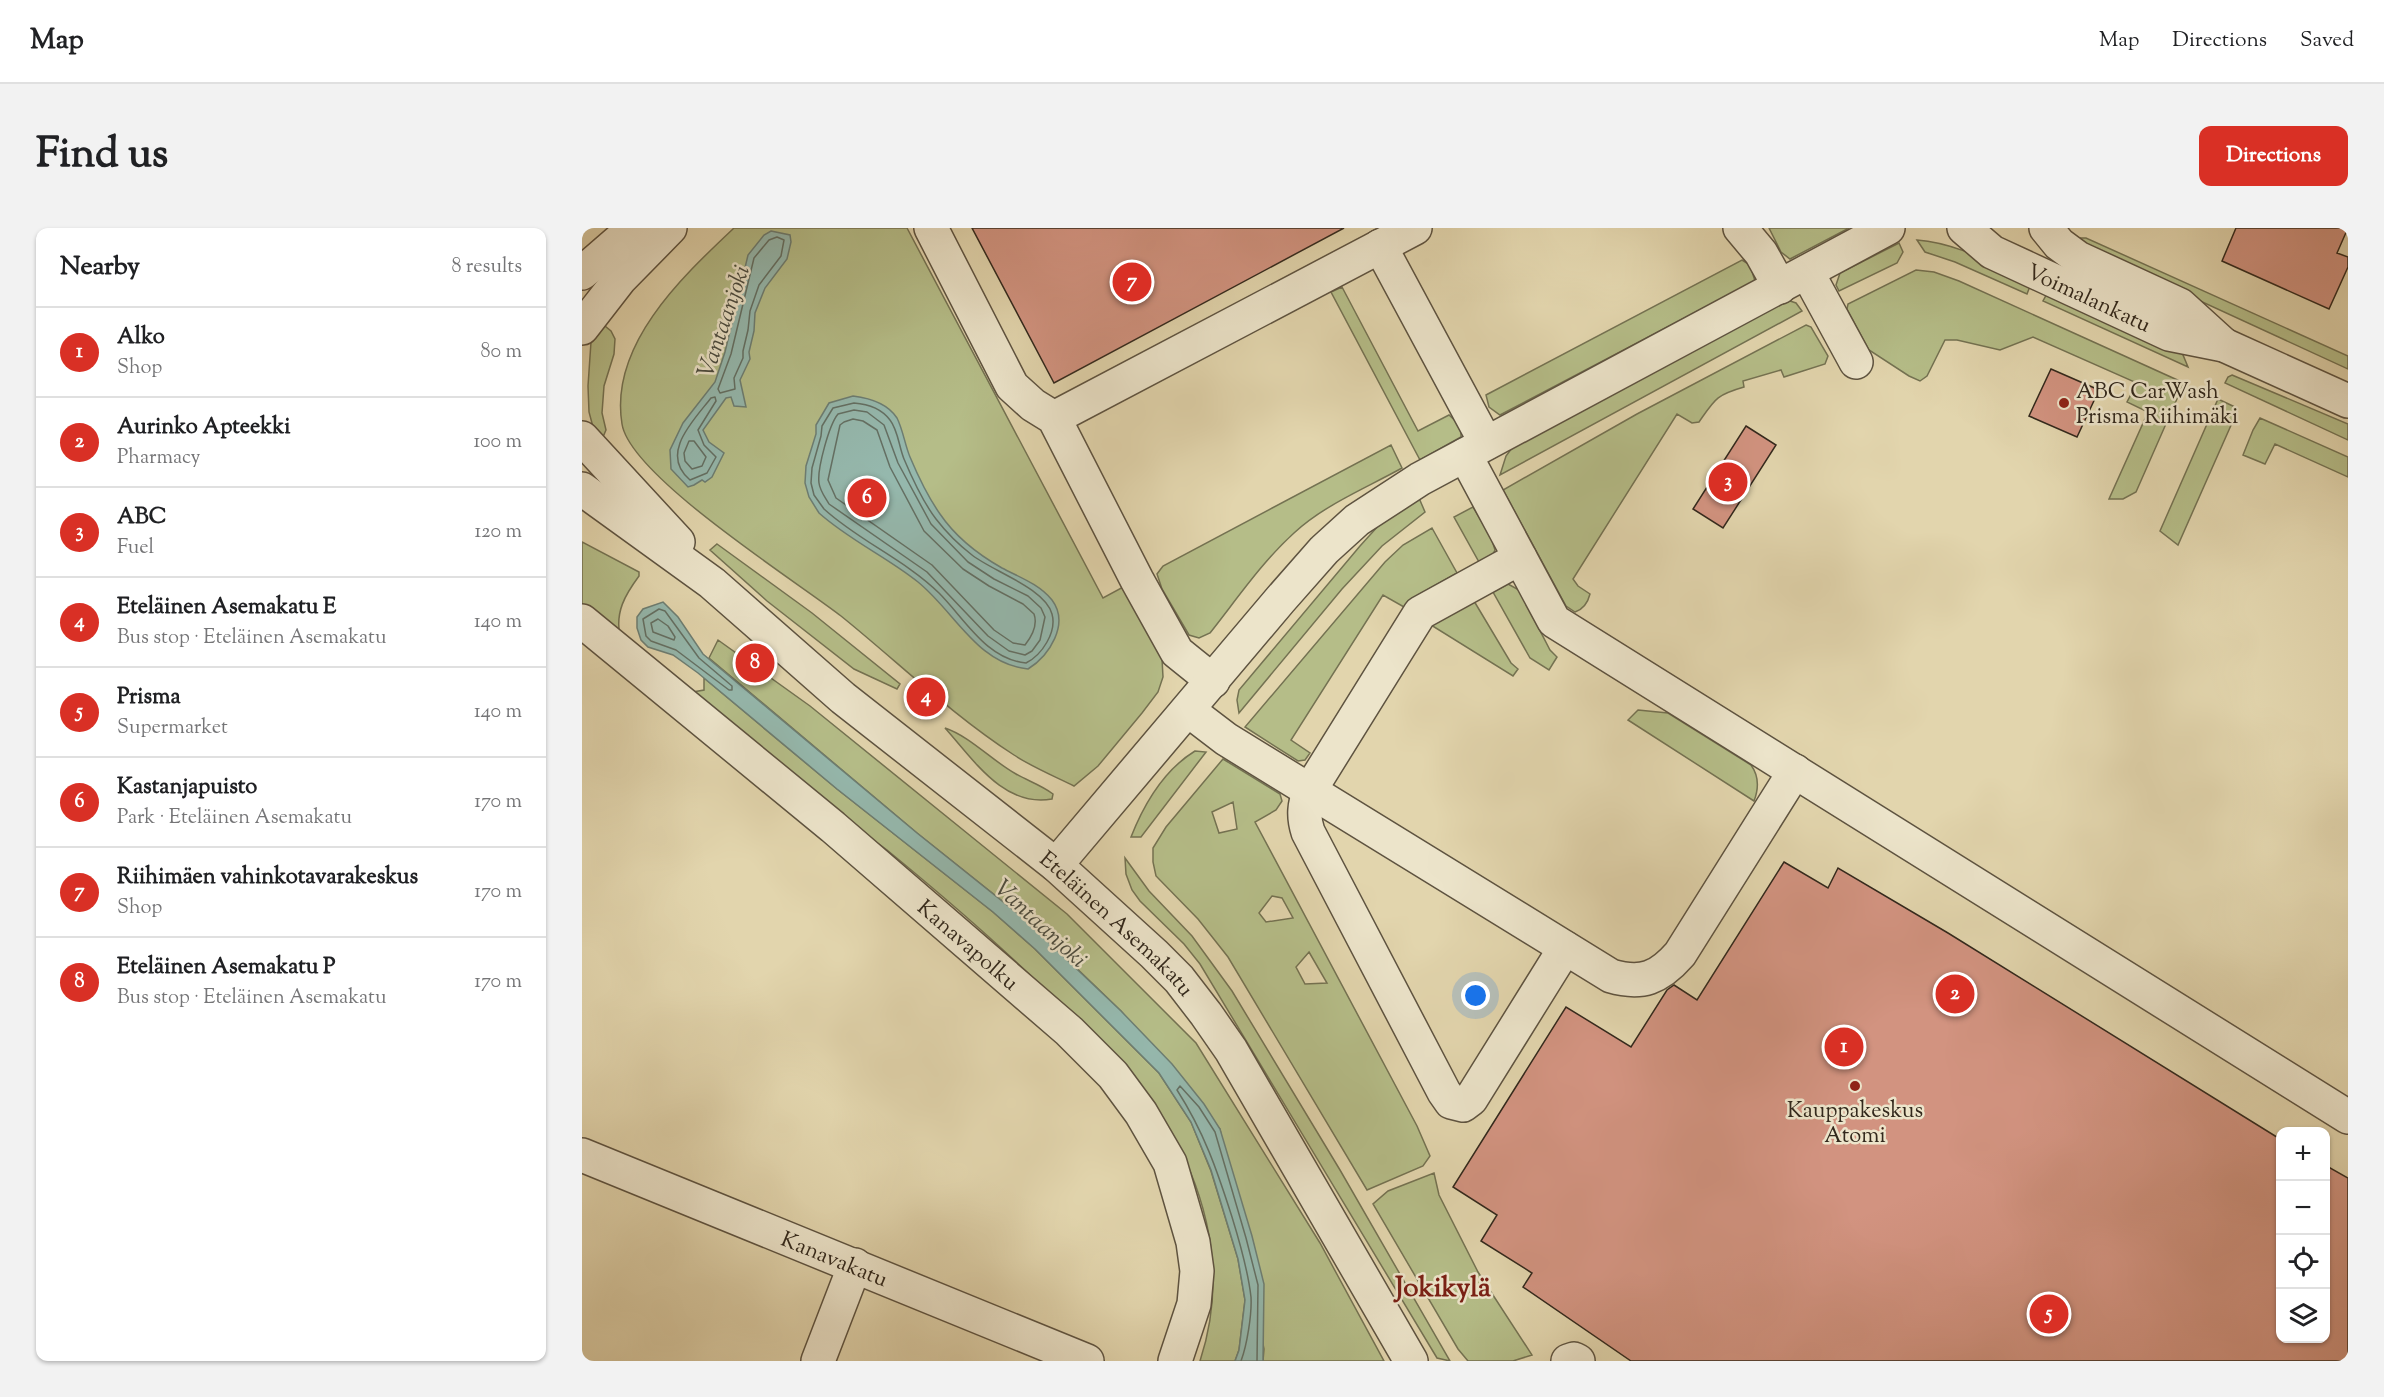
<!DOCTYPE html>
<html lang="en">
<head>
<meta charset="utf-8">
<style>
	body { margin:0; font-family:"Sorts Mill Goudy",serif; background:#f2f2f2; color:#202124 }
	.controls { position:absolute; right:18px; bottom:18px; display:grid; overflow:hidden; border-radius:12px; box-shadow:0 2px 4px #0004 }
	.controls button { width:54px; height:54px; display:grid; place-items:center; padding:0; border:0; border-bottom:2px solid #e0e0e0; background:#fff; color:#202124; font:30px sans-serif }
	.you { position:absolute; left:894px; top:768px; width:21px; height:21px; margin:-15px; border:4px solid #fff; border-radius:50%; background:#1a73e8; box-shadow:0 0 0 9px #1a73e833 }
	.badge { display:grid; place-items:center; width:39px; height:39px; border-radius:50%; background:#d93025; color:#fff; font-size:20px; font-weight:700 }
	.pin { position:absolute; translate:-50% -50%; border:3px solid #fff; box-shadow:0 2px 6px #0006 }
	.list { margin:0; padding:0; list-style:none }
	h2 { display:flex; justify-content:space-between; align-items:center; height:78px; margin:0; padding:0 24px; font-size:26px }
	h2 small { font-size:20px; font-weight:400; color:#757577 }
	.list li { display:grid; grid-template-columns:39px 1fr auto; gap:18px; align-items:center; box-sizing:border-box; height:90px; padding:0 24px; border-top:2px solid #e0e0e0 }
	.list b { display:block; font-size:22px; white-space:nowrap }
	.list p { margin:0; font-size:20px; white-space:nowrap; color:#757577 }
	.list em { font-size:20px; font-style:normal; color:#757577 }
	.icon { flex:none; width:33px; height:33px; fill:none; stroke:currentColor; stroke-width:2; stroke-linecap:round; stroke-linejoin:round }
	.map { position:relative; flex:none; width:1766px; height:1133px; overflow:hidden; border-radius:12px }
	header { display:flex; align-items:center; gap:36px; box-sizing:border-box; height:84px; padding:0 30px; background:#fff; border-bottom:2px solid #e0e0e0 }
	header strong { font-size:28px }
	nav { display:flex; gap:33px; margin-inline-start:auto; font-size:21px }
	.intro { display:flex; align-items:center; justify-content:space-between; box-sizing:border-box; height:144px; padding:0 36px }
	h1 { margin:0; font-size:42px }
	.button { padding:15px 27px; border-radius:12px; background:#d93025; color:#fff; font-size:21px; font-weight:700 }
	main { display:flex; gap:36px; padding:0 36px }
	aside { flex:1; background:#fff; border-radius:12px; box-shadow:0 2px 4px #0004 }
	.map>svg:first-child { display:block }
	.green { fill:#b5bd88; stroke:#747252; stroke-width:1.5; fill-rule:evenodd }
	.water { fill:#95b8ad; stroke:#6d7e73; stroke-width:1.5 }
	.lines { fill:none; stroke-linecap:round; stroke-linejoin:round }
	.shore { stroke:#647064; stroke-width:1.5 }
	.building { fill:#d29380; stroke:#32281c; stroke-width:1.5 }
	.minor-casing { stroke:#5e5340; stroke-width:36 }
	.minor { stroke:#ece4ca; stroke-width:33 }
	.poi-dot { fill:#8f2418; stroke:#ece4ca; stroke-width:2 }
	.labels { text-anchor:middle; stroke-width:5; stroke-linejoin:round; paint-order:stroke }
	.street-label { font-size:22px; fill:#32281c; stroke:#ece4ca }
	.poi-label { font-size:22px; fill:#32281c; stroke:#ece4ca; text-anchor:start }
	.water-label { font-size:24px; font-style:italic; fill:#4b4c40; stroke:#ece4ca }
	.district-label { font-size:28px; font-weight:bold; fill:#7a1f14; stroke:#ece4ca }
</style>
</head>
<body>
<header>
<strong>Map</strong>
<nav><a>Map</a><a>Directions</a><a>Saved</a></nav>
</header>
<div class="intro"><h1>Find us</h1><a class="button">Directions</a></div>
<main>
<aside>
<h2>Nearby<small>8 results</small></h2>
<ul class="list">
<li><span class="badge">1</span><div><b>Alko</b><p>Shop</p></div><em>80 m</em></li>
<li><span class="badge">2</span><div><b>Aurinko Apteekki</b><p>Pharmacy</p></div><em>100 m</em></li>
<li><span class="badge">3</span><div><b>ABC</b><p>Fuel</p></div><em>120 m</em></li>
<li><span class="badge">4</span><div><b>Eteläinen Asemakatu E</b><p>Bus stop · Eteläinen Asemakatu</p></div><em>140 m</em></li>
<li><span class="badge">5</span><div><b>Prisma</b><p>Supermarket</p></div><em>140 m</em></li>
<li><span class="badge">6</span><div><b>Kastanjapuisto</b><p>Park · Eteläinen Asemakatu</p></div><em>170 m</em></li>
<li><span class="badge">7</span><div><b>Riihimäen vahinkotavarakeskus</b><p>Shop</p></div><em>170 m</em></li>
<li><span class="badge">8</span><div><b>Eteläinen Asemakatu P</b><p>Bus stop · Eteläinen Asemakatu</p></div><em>170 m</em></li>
</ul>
</aside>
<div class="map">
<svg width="1766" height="1133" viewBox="0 0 1766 1133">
	<rect width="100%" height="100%" fill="#e2d5ad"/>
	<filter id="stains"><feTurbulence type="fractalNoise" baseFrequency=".00333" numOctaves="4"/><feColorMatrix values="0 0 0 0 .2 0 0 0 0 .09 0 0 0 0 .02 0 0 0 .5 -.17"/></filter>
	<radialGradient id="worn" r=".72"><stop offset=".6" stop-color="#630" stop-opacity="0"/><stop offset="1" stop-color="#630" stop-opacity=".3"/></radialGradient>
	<path class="green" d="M 152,0 L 325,0 L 521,370 L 543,358 L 580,431 L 581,449 L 576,464 L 560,485 L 516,538 L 492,558 C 472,548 450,539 432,527 C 370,487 316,434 259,388 C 214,353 48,248 40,196 C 27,117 100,49 152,0 Z
		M 1187,0 L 1267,0 L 1208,31 L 1199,24 Z
		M 1496,10 L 1504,10 L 1766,128 L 1766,141 L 1490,14 Z
		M 1335,12 C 1376,15 1413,37 1450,53 L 1445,66 L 1373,34 L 1343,24 Z
		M 1317,15 L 1321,24 L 1315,35 L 1257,63 L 1254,57 L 1258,45 Z
		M 1160,32 L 1168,37 L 1173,53 L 918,187 L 907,179 L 904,167 Z
		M 1334,42 L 1352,44 L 1377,53 L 1602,155 L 1554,264 L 1541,271 L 1527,271 L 1566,184 L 1545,174 L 1555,155 L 1451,109 L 1418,122 L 1375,112 L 1363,112 L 1345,148 L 1338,153 L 1327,148 L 1287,122 L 1265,81 L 1266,76 Z
		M 760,59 L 836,203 L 867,187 L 879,198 L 879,209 L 838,232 L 749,64 Z
		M 1467,62 L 1592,118 L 1601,127 L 1606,139 L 1461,73 Z
		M 1208,73 L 1214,75 L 1220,83 L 918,247 L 924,228 L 930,220 L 1198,76 Z
		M 18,94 L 29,103 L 33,111 L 32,126 L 22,158 L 20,185 L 24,202 L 21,209 L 11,199 L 7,184 L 6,158 L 9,114 Z
		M 1224,97 L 1229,99 L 1246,128 L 1243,136 L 1202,149 L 1199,142 L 1161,153 L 1162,159 C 1134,167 1133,171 1117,194 L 1110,195 L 1095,186 L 991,351 L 996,358 L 1008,366 C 1006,374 1002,381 993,384 L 984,378 L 921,262 L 1055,186 Z
		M 1650,147 L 1766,196 L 1766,212 L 1643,155 L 1646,149 Z
		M 1636,171 L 1655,180 L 1650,195 L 1596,317 L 1578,303 Z
		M 1678,190 L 1766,229 L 1766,249 L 1693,216 L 1683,236 L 1661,227 L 1671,202 Z
		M 809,217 L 820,240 C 784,260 742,277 712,305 C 680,334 655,371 628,405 L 617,410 L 607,407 L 580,361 L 575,346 L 581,338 Z
		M 837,270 L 843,284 L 800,318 L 760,361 L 657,485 L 655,472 L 657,462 L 778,318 L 797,297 Z
		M 891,279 L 909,309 L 913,322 L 910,328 L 897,334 L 872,289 Z
		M 850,300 L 875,345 L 829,371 L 822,379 L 801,367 L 709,512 L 728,525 L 723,532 L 716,533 L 663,499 L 803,334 L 821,317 Z
		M 0,314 L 57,344 L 57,348 C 43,367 33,384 38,408 L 0,382 Z
		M 135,316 L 230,385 L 318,456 L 315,461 L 272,441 L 185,373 L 128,322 Z
		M 926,356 L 937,362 L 968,422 L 975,429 L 967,442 L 948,430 L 911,364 Z
		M 892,373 L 929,435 L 936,441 L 931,448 L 849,397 Z
		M 136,412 L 228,478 L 485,686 L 614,815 L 738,1015 L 802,1133 L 681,1133 L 682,1121 L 638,901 L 539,783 L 483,729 L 440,689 L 335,605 L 127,430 Z
		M 122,450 L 255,561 L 411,684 L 453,721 L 577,845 L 609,894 L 629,943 L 656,1031 L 663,1072 L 657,1122 L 653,1133 L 618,1133 C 639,1069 634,1006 608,943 C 589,899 558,865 527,829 C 460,753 383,686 305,622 C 289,610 272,600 257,588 C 206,547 156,506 105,465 L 122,462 Z
		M 1056,482 L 1086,485 L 1169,537 C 1177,548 1177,560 1172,573 L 1046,492 Z
		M 363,500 C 389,509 409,532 434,546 C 446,553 459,557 471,566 L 470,571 C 422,580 391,531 363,500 Z
		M 613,523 L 624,524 L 559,609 L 549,609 C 562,576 582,542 613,523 Z
		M 641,531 L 698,566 L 700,573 L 694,582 L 673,594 L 835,898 L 848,928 L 841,938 L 785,962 L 646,729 L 616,691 L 574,648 L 571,634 L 571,620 L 584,599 ZM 651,574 L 655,601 L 637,605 L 630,584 ZM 690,668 L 700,670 L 711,690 L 684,694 L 677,685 ZM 727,724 L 745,755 L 723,756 L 714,739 Z
		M 543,630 L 567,663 L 610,708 L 650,763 L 758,942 L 868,1133 L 855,1130 L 618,736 L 602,716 L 558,673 L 550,662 L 544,646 Z
		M 852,945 L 857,967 L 896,1044 L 950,1127 L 931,1133 L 886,1133 L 876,1121 L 791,976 L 806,963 Z"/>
	<path class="water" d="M 189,3 L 208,7 L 209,14 L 205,31 L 183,60 L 173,85 L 172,103 L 167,124 L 168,131 L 158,152 L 164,179 L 152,178 L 149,169 L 144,170 L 121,202 L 127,214 L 142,225 L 130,249 L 123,254 L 120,252 L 112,257 L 106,259 L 89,241 L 88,222 L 101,195 L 133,154 L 143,124 L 166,27 L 182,7 Z
		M 271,168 C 287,170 306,176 315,190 C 321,202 323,217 328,229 C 336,248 346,269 358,286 C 373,308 397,327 420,340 C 437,349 457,356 470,372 C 488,396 467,428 446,441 C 395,436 373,384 336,354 C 305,329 267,312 237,285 L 227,269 L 223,255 L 224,238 L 234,206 L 234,197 L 247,175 Z
		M 81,374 L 96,389 L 121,426 L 335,605 L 440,689 L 539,783 L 590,836 L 622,876 L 638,901 L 670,1008 L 682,1056 L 681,1133 L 653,1133 L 657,1122 L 663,1072 L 656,1031 L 629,942 L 609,894 L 577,845 L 453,721 L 411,684 L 255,561 L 116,445 L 91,427 L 66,419 L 59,412 L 55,400 L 55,389 L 61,381 Z"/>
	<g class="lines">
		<path class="shore" d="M 195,9 L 202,12 L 199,28 L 177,57 L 168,83 L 166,102 L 161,123 L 161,130 L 152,150 L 153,161 L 138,165 L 136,161 L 149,126 L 172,30 L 187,12 Z
			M 133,169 L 134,173 L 116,202 L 122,217 L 134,229 L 125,245 L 108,252 C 77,226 111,193 129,170 Z
			M 272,175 C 285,176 299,180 308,192 C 316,202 317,219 322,231 C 330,250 341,274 354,291 C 364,304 377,317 390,327 C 410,343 463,360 470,386 C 475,404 460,427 444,435 C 404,431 383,391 357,365 C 322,331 277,313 242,281 L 232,267 L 229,255 L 230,240 L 239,208 L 240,198 L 251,180 Z
			M 272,182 L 285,184 L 302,197 L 316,235 L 349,296 L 386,334 L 412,351 L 446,368 L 459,380 L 463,389 L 458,412 L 450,423 L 443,427 L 427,423 L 406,408 L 345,344 L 247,276 C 243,269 238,263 237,255 C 235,241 247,197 256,186 Z
			M 271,191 L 281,193 L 295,202 L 308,239 L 342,303 L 381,341 L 407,358 L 441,376 L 452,386 C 456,397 450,408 443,417 L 431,415 L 412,402 L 350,337 L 254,270 L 246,252 L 258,197 L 262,194 Z
			M 107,213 L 112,213 L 124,229 L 120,238 L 110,241 L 103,233 L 102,225 Z
			M 77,381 L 83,383 L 117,430 L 150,458 L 150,462 L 147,462 L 94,422 L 69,413 L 64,408 L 61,391 Z
			M 76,391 L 86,398 L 93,409 L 92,412 L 71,404 L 69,395 Z
			M 659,1133 C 665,1117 670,1086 669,1069 C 666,1042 658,1015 650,989 C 635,942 622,904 595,862 L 598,858 L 617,879 L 633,904 L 664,1010 L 676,1057 L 675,1133"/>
	</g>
	<path class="building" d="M 390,0 L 762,0 L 472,155 Z
		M 1654,0 L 1766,0 L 1755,25 L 1766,29 L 1766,39 L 1747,81 L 1640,33 Z
		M 1469,141 L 1517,162 L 1495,209 L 1447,188 Z
		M 1164,198 L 1194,217 L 1141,300 L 1111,281 Z
		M 1202,634 L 1246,660 L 1256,640 L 1366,705 L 1698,911 L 1698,1110 L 1743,1110 L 1743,937 L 1766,950 L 1766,1133 L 1049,1133 L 941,1059 L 950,1045 L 899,1013 L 915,987 L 871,959 L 984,779 L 1049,819 L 1085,762 L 1092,757 L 1115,772 Z"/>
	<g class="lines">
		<defs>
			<g id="minor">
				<path d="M 349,0 L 430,158 L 451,177 L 472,190 L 555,352 L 595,424 L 631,453"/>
				<path d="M 1158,0 L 1179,25 L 1198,59"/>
				<path id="s1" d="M 1382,0 L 1410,24 L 1587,106 L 1642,117 L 1766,173"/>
				<path d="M 1464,0 L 1477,16 L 1496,30 L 1598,77 L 1642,117"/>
				<path d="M 798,18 L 904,215"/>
				<path d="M 1225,44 L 1274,134"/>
				<path d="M 0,45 L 52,0"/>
				<path d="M 0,100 L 38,51 L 88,0"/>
				<path d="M 472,190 L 833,0"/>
				<path d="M 0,210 L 96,314"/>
				<path d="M 883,227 L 972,393 L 1766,889"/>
				<path id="s2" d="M 0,261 L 130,355 L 261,470 L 474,637 L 572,726 L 597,751 L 624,786 L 649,822 L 829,1133"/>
				<path d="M 938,330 L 838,385 L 728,562 C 722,577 721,588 726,604 L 862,864 L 869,874 L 881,877 L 889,871 L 983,720"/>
				<path id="s3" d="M 0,393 L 251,599 L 487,803 L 531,847 L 559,885 L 588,935 L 611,1014 L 615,1043 L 612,1076 L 593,1133"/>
				<path d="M 606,482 L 644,511 L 1029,748 C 1060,757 1077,750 1098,726 L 1213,543"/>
				<path d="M 474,637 L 698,372 L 742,322 L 775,292 L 838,251 L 1306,0"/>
				<path id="s4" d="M 0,927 L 505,1133"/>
				<path d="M 236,1133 L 273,1037"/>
				<path d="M 986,1133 L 992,1131 L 996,1133"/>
			</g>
		</defs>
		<use href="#minor" class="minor-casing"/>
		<use href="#minor" class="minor"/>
	</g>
	<g class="poi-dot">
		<circle cx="1482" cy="175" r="6"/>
		<circle cx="1273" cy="858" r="6"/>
	</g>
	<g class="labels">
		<g class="street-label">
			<text dy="8" stroke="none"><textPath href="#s1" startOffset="144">Voimalankatu</textPath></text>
			<text dy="8" stroke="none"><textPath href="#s2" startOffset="690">Eteläinen Asemakatu</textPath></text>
			<text dy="8" stroke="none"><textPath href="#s3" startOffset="504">Kanavapolku</textPath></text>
			<text dy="8" stroke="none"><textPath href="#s4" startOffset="273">Kanavakatu</textPath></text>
		</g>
		<g class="poi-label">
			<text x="1494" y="170">ABC CarWash<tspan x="1494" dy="25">Prisma Riihimäki</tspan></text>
			<text x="1273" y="889" text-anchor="middle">Kauppakeskus<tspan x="1273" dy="25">Atomi</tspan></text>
		</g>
		<g class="water-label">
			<text transform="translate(141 93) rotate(-71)" y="8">Vantaanjoki</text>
			<text transform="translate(459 695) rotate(43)" y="8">Vantaanjoki</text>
		</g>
		<g class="district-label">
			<text x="861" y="1068">Jokikylä</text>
		</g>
	</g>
	<rect width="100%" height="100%" filter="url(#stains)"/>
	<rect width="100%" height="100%" fill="url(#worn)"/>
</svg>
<div class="controls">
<button>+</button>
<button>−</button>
<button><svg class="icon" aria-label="locate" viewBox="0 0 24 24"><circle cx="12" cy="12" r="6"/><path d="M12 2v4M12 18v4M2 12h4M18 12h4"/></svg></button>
<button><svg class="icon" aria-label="layers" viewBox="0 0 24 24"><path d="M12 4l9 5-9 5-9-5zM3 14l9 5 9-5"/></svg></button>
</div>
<div class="you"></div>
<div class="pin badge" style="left:1262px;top:819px">1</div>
<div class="pin badge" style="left:1373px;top:766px">2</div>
<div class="pin badge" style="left:1146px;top:254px">3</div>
<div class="pin badge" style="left:344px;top:469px">4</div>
<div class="pin badge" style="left:1467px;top:1086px">5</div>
<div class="pin badge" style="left:285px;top:270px">6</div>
<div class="pin badge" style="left:550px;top:54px">7</div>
<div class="pin badge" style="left:173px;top:435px">8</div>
</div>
</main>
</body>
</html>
